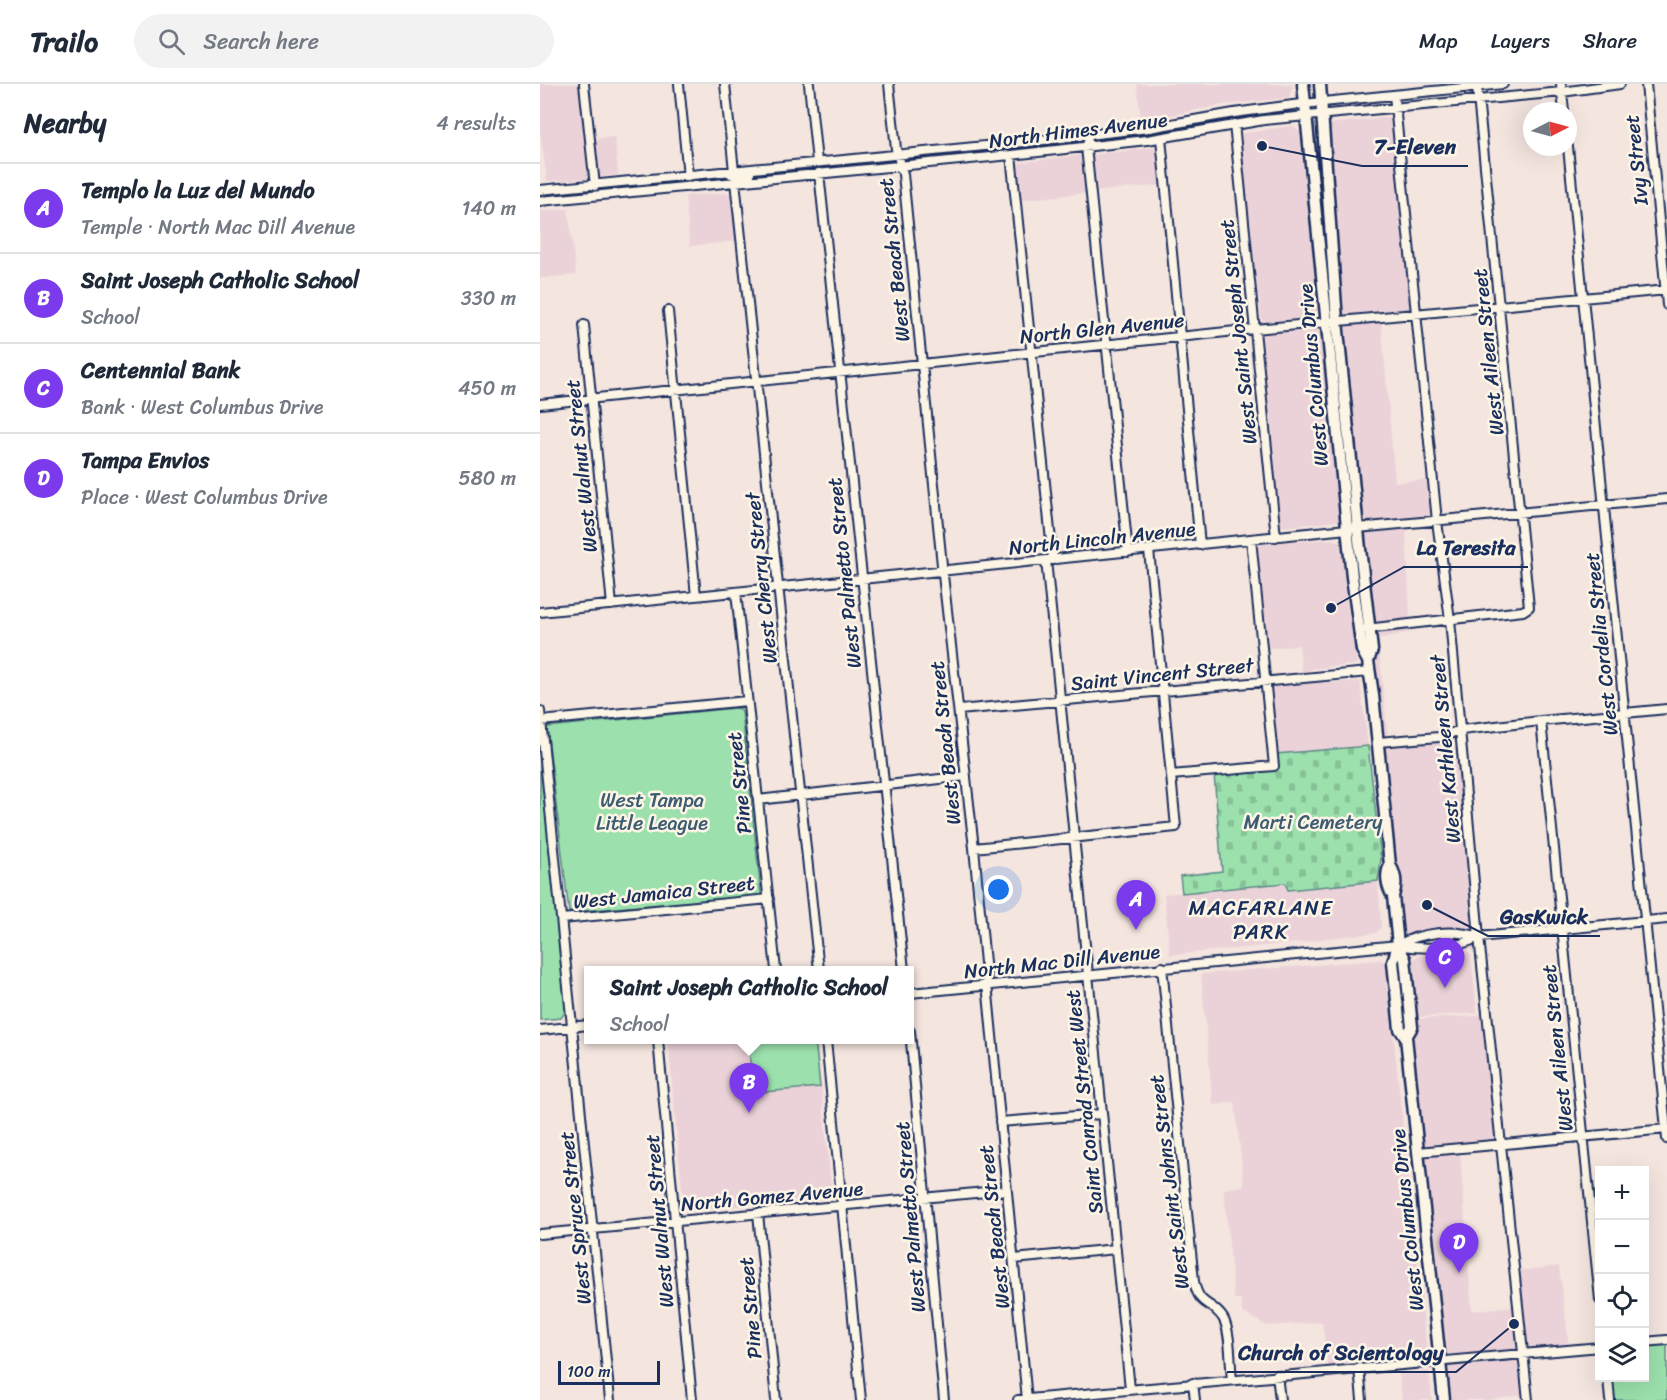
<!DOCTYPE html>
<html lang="en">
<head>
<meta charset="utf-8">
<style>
	body { margin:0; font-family:Sriracha,sans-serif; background:#f2f2f3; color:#1f2937 }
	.controls { position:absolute; right:18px; bottom:18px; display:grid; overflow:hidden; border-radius:0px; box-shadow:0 6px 24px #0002 }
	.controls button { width:54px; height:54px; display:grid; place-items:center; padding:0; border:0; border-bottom:2px solid #e0e1e3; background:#fff; color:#1f2937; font:30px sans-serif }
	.compass { position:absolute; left:983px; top:18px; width:54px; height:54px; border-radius:50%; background:#fff; box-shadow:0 6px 24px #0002; rotate:84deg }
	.scale { position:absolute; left:18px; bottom:15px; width:102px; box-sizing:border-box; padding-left:6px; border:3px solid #1b2f5e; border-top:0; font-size:16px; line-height:21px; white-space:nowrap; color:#1b2f5e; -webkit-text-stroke:4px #fcf5e5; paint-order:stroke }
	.you { position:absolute; left:459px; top:806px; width:21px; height:21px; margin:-15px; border:4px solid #fff; border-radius:50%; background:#1a73e8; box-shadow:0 0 0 9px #1a73e833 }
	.badge { display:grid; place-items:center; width:39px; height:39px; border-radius:50%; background:#7c3aed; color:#fff; font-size:20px; font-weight:700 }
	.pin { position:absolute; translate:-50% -50px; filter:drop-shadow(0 2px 3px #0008) }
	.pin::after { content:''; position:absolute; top:32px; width:21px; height:18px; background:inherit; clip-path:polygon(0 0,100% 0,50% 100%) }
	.popup { position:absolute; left:44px; top:882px; width:330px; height:78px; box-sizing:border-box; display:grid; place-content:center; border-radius:0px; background:#fff; filter:drop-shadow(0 2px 4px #0005); font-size:20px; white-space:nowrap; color:#747a83 }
	.popup b { font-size:22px; color:#1f2937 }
	.popup::after { content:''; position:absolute; left:50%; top:100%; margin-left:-12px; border:12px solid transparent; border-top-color:#fff }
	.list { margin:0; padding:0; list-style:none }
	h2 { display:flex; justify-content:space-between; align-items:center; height:78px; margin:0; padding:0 24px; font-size:26px }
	h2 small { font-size:20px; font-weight:400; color:#747a83 }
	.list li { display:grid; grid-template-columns:39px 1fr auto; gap:18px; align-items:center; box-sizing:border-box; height:90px; padding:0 24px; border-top:2px solid #e0e1e3 }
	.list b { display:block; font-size:22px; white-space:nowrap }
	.list p { margin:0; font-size:20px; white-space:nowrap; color:#747a83 }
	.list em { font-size:20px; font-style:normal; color:#747a83 }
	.icon { flex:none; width:33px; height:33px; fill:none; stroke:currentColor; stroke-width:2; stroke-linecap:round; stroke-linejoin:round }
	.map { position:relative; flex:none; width:1127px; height:1316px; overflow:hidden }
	header { display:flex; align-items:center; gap:36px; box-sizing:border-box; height:84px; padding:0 30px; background:#fff; border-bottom:2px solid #e0e1e3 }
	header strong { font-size:28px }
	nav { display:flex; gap:33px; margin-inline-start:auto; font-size:21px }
	.search { width:420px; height:54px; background:#f2f2f3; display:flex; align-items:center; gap:15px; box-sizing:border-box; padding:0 21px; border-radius:33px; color:#747a83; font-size:22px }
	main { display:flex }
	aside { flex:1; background:#fff }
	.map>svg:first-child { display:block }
	.built { fill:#ebd2d8 }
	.cemetery { fill:url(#cemetery-stones); stroke:#5c8886; stroke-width:1.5 }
	.park { fill:#9ce1ad; stroke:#5c8886; stroke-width:1.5 }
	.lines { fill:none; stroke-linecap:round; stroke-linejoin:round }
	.minor-casing { stroke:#1b2f5e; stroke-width:12 }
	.major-casing { stroke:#1b2f5e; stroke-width:15 }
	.minor { stroke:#fcf5e5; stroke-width:8 }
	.major { stroke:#fcf5e5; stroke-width:10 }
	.labels { text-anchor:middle; stroke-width:5; stroke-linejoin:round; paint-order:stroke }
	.street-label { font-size:20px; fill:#1b2f5e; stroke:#fcf5e5 }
	.park-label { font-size:20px; fill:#3b5c72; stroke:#fcf5e5 }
	.neighbourhood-label { font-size:21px; letter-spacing:1.5px; fill:#1b2f5e; stroke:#fcf5e5 }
	.leader { fill:none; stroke:#1b2f5e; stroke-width:2 }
	.callout-dot { fill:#1b2f5e; stroke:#fcf5e5; stroke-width:2 }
	.callout-label { font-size:21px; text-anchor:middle; font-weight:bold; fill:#1b2f5e; stroke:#fcf5e5; stroke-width:5; stroke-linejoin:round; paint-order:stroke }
</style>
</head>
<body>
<header>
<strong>Trailo</strong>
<div class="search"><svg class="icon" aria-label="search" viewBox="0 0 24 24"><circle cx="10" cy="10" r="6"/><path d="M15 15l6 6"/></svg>Search here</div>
<nav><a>Map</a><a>Layers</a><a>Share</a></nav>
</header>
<main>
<aside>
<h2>Nearby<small>4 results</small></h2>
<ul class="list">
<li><span class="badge">A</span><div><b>Templo la Luz del Mundo</b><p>Temple · North Mac Dill Avenue</p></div><em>140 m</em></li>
<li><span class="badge">B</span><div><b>Saint Joseph Catholic School</b><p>School</p></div><em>330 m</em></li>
<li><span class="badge">C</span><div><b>Centennial Bank</b><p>Bank · West Columbus Drive</p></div><em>450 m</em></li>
<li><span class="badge">D</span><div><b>Tampa Envios</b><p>Place · West Columbus Drive</p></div><em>580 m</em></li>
</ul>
</aside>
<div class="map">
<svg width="1127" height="1316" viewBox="0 0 1127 1316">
	<defs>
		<pattern id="cemetery-stones" width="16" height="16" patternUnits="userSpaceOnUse" patternTransform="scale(1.5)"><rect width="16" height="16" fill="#9ce1ad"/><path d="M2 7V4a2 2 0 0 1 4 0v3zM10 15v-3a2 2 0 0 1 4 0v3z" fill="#86c197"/></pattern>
	</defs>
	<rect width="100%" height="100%" fill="#f4e5df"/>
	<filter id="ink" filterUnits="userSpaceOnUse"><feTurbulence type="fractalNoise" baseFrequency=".0167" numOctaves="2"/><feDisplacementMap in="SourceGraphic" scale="12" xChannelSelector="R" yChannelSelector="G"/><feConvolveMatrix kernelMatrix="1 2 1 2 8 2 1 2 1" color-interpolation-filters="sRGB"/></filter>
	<g filter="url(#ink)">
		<path class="built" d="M 0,0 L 41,0 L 49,88 L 47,95 L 7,97 L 0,47 Z
			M 597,0 L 752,0 L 752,4 L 749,14 L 683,21 L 601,37 Z
			M 853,33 L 873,226 L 795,234 L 779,41 Z
			M 750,42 L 754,42 L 760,48 L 778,226 L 772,233 L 722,238 L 698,50 Z
			M 75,53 L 78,91 L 60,93 L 56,85 L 53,55 Z
			M 617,63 L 621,101 L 553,108 L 552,71 Z
			M 541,71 L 546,109 L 479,116 L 476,81 L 477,79 Z
			M 185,109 L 192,110 L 197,157 L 150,162 L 145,112 Z
			M 28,125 L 36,191 L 0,194 L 0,127 Z
			M 841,236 L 855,398 L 889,396 L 893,434 L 816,441 L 795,241 Z
			M 774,242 L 780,245 L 799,437 L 741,443 L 735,420 L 722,248 Z
			M 866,443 L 870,536 L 827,540 L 816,448 Z
			M 794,455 L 801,458 L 808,526 L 817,580 L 771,585 L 762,589 L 759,561 L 725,565 L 716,463 L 717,460 Z
			M 871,543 L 871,548 L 838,555 L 848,654 L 842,654 L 828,547 Z
			M 775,596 L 784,599 L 820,597 L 828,662 L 736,670 L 729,602 L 732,600 Z
			M 915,652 L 935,848 L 923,844 L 905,846 L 872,849 L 861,855 L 843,661 Z
			M 838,797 L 841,839 L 841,844 L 836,849 L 788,854 L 766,858 L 630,871 L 624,810 L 745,799 L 749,806 Z
			M 936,858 L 956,1058 L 881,1064 L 870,954 L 876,935 L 937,932 L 941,929 L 935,870 L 930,865 L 877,869 L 871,873 L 869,878 L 865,866 L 875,868 L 925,864 Z
			M 927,867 L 931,871 L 937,929 L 878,933 L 872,879 L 874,875 L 877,872 Z
			M 839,876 L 844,877 L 846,881 L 887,1269 L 886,1272 L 788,1282 L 782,1238 L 727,1242 L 702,1228 L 701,1215 L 694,1215 L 684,1105 L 704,1102 L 695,1018 L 673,1021 L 661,890 Z
			M 858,948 L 862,953 L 896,1274 L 888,1275 L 891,1268 Z
			M 128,956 L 277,956 L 292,1113 L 144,1127 Z
			M 920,1068 L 932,1227 L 974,1222 L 979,1267 L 904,1273 L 882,1071 Z
			M 1019,1182 L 1029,1262 L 987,1266 L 978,1187 Z
			M 980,1274 L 982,1311 L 950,1316 L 908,1316 L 905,1280 Z
			M 889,1287 L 892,1316 L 862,1316 L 859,1290 Z"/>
		<path class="cemetery" d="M 828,662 L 841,775 L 838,797 L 748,806 L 745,799 L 642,809 L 640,792 L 682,787 L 674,690 L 737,684 L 736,670 Z"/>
		<path class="park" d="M 195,624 L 200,625 L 202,628 L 221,810 L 218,812 L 29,828 L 7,643 Z
			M 0,658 L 27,920 L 26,927 L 21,934 L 0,936 Z
			M 208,956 L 275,956 L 280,1003 L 213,1009 Z
			M 1127,1260 L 1127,1316 L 1074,1316 L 1072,1294 L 1104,1294 L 1105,1262 Z"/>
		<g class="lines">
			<defs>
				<path id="minor" d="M 44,0 L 55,102
					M 139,0 L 148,92
					M 185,0 L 194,87 L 191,90
					M 269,0 L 277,78
					M 349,0 L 356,65 L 363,90 L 403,491 L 434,764 L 487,1316
					M 1021,0 L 1024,27
					M 1106,0 L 1127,221
					M 854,11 L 897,437 L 910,536 L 939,853 L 988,1316
					M 694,40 L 736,453
					M 621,54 L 660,461
					M 548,58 L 546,63 L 588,468
					M 1028,63 L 1127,1055
					M 471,71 L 513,476
					M 279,89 L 364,886
					M 210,90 L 198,92 L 195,97 L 279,886
					M 0,106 L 495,57 L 609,44 L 694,29 L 753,21 L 963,0
					M 0,117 L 471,71 L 607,56 L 724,36 L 1022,8 L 1080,0
					M 128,227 L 156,512
					M 44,241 L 72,521
					M 0,320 L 715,245 L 1127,206
					M 506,476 L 590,1305
					M 196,508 L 236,886
					M 0,528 L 807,445 L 1127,415
					M 826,545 L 983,527 L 989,523 L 937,3
					M 419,626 L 829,588
					M 0,627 L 70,1316
					M 1,637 L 207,617
					M 1001,637 L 1060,1216
					M 838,658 L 899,653 L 921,646 L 1001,637 L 1127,625
					M 631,691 L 734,682 L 711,455
					M 218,716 L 426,692
					M 434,764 L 636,743 L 609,466
					M 22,835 L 229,815
					M 858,861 C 881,848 914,845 939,853 L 1127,835
					M 622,883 L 654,1197 C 659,1224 671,1216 683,1234 C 691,1247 690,1280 692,1296
					M 370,909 L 858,861 C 884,866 916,865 939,853
					M 0,946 L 49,941
					M 370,947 L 404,1316
					M 118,956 L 152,1316
					M 286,956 L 321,1316
					M 460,1038 L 562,1030
					M 878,1068 L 1127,1045
					M 218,1129 L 236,1316
					M 0,1150 L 467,1106
					M 474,1175 L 576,1165
					M 1104,1258 L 1127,1256
					M 819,1284 L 822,1316
					M 737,1291 L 740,1316
					M 1068,1294 L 1070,1316
					M 653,1299 L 655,1316
					M 478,1316 L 1060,1263"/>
				<path id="major" d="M 763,0 L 812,493 L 822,566 L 828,577 L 833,611 L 850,781 C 845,791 847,803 853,812
					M 780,0 L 797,237 L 820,465 L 832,566 L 828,577
					M 850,781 C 856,791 857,801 853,812 L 858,861 L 865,875 L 872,943 L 866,953
					M 858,861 L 853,878 L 860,945 L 866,953 L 904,1316"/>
			</defs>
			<use href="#minor" class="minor-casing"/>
			<use href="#major" class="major-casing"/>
			<use href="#minor" class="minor"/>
			<use href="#major" class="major"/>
		</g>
	</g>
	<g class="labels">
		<g class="street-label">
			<text transform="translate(538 46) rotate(-7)" y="7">North Himes Avenue</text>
			<text transform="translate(1096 76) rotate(-96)" y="7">Ivy Street</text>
			<text transform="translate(354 176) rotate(-96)" y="7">West Beach Street</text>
			<text transform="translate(562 244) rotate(-6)" y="7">North Glen Avenue</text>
			<text transform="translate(698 248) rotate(-96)" y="7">West Saint Joseph Street</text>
			<text transform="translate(948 268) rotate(-96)" y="7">West Aileen Street</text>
			<text transform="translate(773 291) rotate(-95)" y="7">West Columbus Drive</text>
			<text transform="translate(41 382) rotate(-96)" y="7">West Walnut Street</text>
			<text transform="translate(562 454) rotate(-6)" y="7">North Lincoln Avenue</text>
			<text transform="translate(304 489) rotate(-96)" y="7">West Palmetto Street</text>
			<text transform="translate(221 494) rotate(-96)" y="7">West Cherry Street</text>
			<text transform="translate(1061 560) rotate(-96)" y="7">West Cordelia Street</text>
			<text transform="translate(622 590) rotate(-6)" y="7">Saint Vincent Street</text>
			<text transform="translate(405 659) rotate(-96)" y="7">West Beach Street</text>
			<text transform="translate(905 665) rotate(-95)" y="7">West Kathleen Street</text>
			<text transform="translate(199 699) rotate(-96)" y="7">Pine Street</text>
			<text transform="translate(124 808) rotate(-6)" y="7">West Jamaica Street</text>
			<text transform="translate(522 877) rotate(-6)" y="7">North Mac Dill Avenue</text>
			<text transform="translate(1017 964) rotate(-96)" y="7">West Aileen Street</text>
			<text transform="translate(544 1018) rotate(-96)" y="7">Saint Conrad Street West</text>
			<text transform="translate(629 1098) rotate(-97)" y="7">West Saint Johns Street</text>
			<text transform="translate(232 1112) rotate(-5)" y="7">North Gomez Avenue</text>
			<text transform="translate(370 1133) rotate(-95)" y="7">West Palmetto Street</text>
			<text transform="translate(35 1134) rotate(-96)" y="7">West Spruce Street</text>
			<text transform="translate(867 1136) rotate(-96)" y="7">West Columbus Drive</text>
			<text transform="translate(119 1137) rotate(-95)" y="7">West Walnut Street</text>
			<text transform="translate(454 1143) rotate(-96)" y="7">West Beach Street</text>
			<text transform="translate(210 1224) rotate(-95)" y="7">Pine Street</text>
		</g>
		<g class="park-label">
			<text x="112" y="723">West Tampa<tspan x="112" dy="23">Little League</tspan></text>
			<text x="773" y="745">Marti Cemetery</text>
		</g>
		<g class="neighbourhood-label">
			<text x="721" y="831">MACFARLANE<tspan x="721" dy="24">PARK</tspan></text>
		</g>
	</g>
	<path class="leader" d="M722 62L822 82H928M791 524L864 483H988M887 821L948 852H1060M974 1240L916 1288H687"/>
	<g class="callout-dot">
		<circle cx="722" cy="62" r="6"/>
		<circle cx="791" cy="524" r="6"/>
		<circle cx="887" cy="821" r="6"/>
		<circle cx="974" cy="1240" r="6"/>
	</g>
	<g class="callout-label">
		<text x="875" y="70">7-Eleven</text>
		<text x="926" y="471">La Teresita</text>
		<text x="1004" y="840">GasKwick</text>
		<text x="801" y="1276">Church of Scientology</text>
	</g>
</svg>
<div class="controls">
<button>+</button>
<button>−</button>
<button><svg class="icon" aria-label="locate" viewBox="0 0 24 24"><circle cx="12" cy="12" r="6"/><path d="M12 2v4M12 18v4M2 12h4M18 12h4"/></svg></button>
<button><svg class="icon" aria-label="layers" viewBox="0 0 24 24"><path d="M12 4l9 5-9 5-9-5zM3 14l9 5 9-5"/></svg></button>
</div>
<svg class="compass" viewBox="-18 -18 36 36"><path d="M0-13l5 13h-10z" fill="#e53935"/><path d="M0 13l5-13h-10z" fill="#747a83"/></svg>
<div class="scale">100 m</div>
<div class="you"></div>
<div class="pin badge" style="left:596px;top:846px">A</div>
<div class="pin badge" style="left:209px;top:1029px">B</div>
<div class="popup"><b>Saint Joseph Catholic School</b>School</div>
<div class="pin badge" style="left:905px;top:904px">C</div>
<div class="pin badge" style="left:919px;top:1189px">D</div>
</div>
</main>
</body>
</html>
